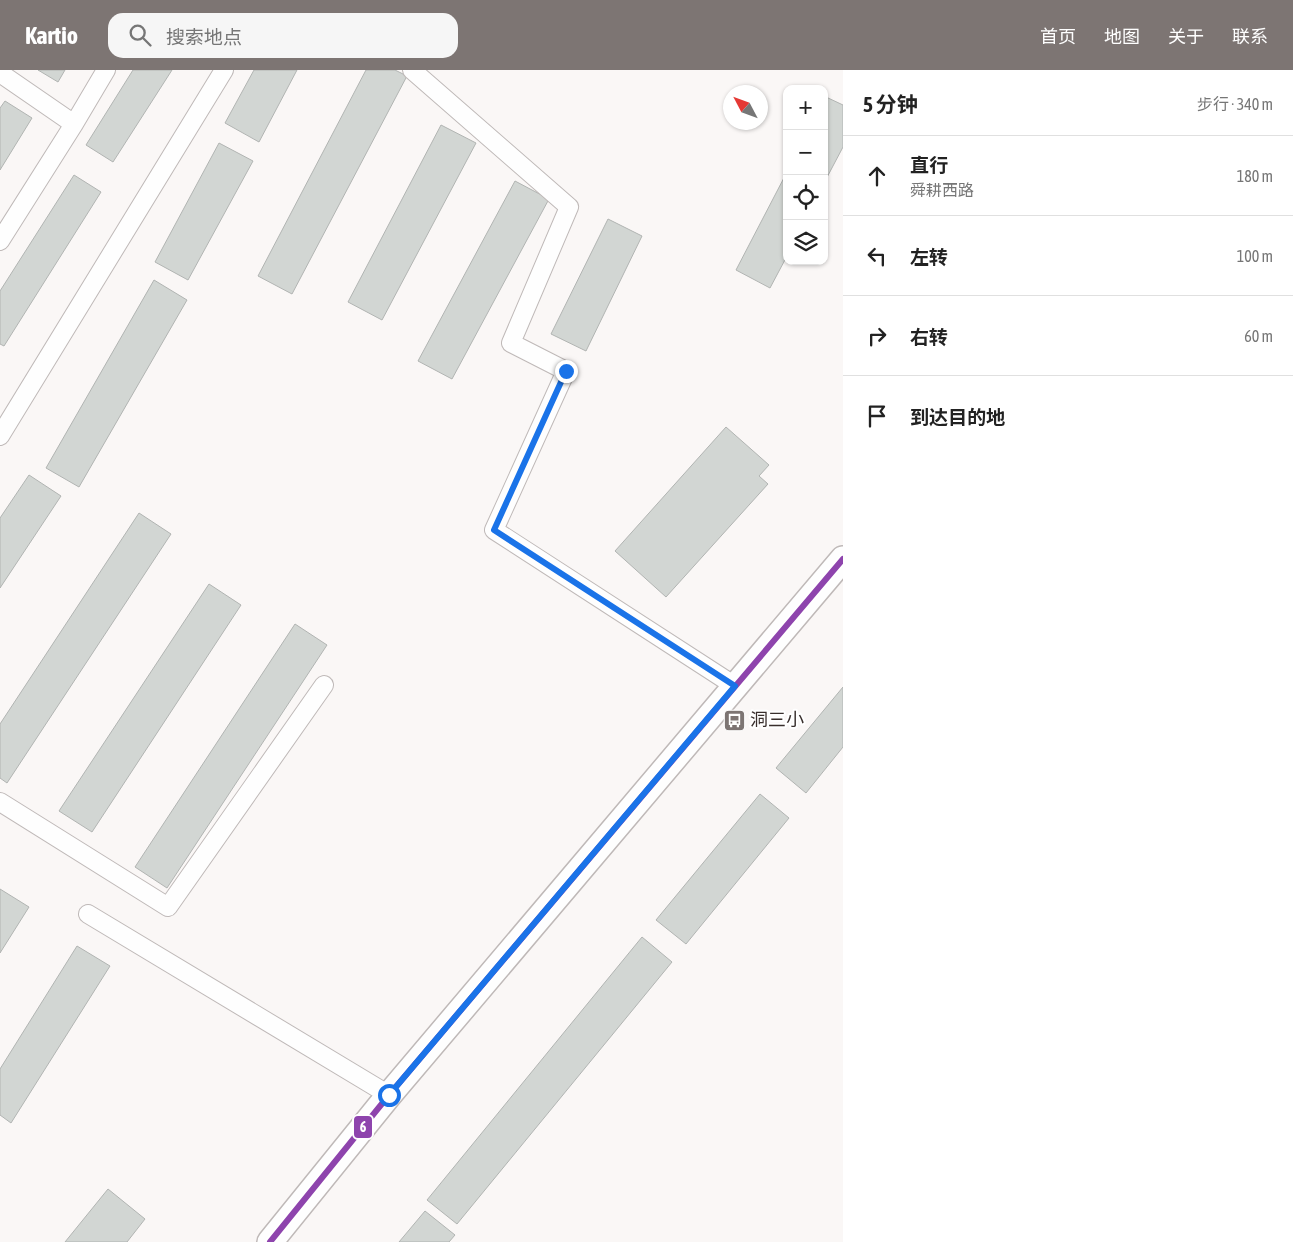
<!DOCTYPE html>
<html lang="zh">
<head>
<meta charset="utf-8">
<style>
	body { margin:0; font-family:"Asap Condensed","Noto Sans SC",sans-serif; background:#f6f6f6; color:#222 }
	.controls { position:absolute; right:15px; top:15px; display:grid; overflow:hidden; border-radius:10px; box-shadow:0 1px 4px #0004 }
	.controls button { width:45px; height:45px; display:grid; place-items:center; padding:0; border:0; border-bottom:1px solid #e0e0e0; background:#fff; color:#222; font:25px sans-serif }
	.compass { position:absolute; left:723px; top:15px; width:45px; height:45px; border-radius:50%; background:#fff; box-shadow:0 1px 4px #0004; rotate:311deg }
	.stop { position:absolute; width:15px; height:15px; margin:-11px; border:4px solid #1a73e8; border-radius:50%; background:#fff }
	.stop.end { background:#1a73e8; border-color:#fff; box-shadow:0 1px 5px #0008 }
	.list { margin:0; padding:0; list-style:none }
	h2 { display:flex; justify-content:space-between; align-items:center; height:65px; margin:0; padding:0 20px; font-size:21px }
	h2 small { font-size:16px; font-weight:400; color:#767676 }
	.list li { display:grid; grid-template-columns:32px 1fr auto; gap:15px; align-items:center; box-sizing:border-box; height:80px; padding:0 20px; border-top:1px solid #e0e0e0 }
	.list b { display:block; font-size:19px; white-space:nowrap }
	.list p { margin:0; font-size:16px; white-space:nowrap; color:#767676 }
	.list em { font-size:16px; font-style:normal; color:#767676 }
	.icon { flex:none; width:28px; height:28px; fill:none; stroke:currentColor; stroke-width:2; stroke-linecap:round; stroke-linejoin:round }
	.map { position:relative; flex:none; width:843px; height:1172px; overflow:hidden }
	header { display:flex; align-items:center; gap:30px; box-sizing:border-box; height:70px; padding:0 25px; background:#7d7573; color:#fff }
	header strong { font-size:24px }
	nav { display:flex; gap:28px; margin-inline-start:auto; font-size:18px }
	.search { width:350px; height:45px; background:#f6f6f6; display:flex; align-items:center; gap:12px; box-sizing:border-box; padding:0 18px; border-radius:15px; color:#767676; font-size:19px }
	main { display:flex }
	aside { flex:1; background:#fff }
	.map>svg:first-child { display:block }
	.building { fill:#d2d6d3; stroke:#b1b4b2 }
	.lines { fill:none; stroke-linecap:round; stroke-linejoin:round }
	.minor-casing { stroke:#bfb9b8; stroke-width:20 }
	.secondary-casing { stroke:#bfb9b8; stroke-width:28 }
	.minor { stroke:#fefefe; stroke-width:18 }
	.secondary { stroke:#fefefe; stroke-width:25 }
	.bus-1-casing { stroke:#fff; stroke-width:10 }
	.bus-1 { stroke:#8e44ad; stroke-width:6 }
	.route { stroke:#1a73e8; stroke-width:6 }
	.labels { text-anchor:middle; stroke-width:4; stroke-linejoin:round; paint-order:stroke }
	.poi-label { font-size:18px; fill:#392f2d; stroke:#fff; text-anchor:start }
	.line-badge { stroke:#fff; stroke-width:2 }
	.badge-label { font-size:14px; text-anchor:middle; font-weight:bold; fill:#fff }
</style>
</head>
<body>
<header>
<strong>Kartio</strong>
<div class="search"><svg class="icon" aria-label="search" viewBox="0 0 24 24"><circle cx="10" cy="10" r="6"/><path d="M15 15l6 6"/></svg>搜索地点</div>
<nav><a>首页</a><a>地图</a><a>关于</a><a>联系</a></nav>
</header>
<main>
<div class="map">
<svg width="843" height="1172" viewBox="0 0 843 1172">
	<rect width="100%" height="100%" fill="#faf7f6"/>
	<path class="building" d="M 38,0 L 65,0 L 58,12 Z
		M 133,0 L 172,0 L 113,92 L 86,75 Z
		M 254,0 L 297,0 L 259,72 L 225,53 Z
		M 366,0 L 395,0 L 407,6 L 292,224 L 258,206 Z
		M 826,27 L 843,35 L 843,77 L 824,113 L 824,30 Z
		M 5,31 L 32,48 L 0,100 L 0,38 Z
		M 441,55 L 476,73 L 382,250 L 348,232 Z
		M 219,73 L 253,91 L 188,210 L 155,192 Z
		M 787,102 L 787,186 L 770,218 L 736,200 Z
		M 74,105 L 101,122 L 4,276 L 0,274 L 0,221 Z
		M 515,111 L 549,129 L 452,309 L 418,291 Z
		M 608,149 L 642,166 L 586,281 L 551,264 Z
		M 154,210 L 187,230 L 79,417 L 46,398 Z
		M 726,357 L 769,395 L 759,406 L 768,414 L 666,527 L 615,481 Z
		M 29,405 L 61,426 L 0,518 L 0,448 Z
		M 139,443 L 171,464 L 7,713 L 0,708 L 0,654 Z
		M 209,514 L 241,535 L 92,762 L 59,741 Z
		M 295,554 L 327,575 L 167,818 L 135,797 Z
		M 843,617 L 843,677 L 806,723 L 776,698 Z
		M 760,724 L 789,748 L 686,874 L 656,850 Z
		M 0,819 L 29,837 L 0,883 Z
		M 642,867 L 672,892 L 457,1154 L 427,1130 Z
		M 77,876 L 110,896 L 11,1053 L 0,1045 L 0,999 Z
		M 108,1119 L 145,1149 L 127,1172 L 65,1172 Z
		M 425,1141 L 455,1165 L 449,1172 L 399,1172 Z"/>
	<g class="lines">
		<defs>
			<path id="minor" d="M 412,0 L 569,137 L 511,273 L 566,301 L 494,460 L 735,616
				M 0,3 L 74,54
				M 0,171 L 74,54 L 106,0
				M 0,366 L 224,0
				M 0,732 L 168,837 L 324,615
				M 88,844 L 389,1025"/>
			<path id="secondary" d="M 270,1172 L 389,1025 L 843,489"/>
		</defs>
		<use href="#minor" class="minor-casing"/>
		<use href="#secondary" class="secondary-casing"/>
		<use href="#minor" class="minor"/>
		<use href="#secondary" class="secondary"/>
		<defs>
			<path id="bus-1" d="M 270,1172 L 389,1025 L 843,489"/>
		</defs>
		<use href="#bus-1" class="bus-1-casing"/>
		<use href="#bus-1" class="bus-1"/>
	</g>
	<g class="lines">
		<path class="route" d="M 389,1025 L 735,616 L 494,460 L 566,301"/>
	</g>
	<defs>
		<symbol id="bus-square" viewBox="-11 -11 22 22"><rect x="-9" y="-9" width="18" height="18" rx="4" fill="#7d7573" stroke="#fff"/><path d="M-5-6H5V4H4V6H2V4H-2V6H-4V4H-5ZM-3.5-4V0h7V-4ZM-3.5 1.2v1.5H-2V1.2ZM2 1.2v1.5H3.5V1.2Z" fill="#fff"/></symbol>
	</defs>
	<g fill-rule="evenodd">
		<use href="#bus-square" x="722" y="638" width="25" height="25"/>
	</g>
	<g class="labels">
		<g class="poi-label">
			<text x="750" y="656">洞三小</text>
		</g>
	</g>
	<rect class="line-badge" x="353" y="1045" width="20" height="24" rx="5" fill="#8e44ad"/>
	<g class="badge-label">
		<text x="363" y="1062">6</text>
	</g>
</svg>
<div class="controls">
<button>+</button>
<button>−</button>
<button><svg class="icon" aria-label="locate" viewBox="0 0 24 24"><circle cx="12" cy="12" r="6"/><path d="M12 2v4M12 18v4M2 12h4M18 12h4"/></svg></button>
<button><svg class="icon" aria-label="layers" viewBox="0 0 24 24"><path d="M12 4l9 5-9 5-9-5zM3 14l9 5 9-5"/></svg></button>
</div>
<svg class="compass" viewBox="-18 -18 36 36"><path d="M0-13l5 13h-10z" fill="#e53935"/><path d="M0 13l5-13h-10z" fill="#767676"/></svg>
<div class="stop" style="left:389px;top:1025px"></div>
<div class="stop end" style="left:566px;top:301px"></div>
</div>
<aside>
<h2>5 分钟<small>步行 · 340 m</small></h2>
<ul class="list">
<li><svg class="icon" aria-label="ahead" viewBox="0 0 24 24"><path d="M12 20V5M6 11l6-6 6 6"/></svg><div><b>直行</b><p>舜耕西路</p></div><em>180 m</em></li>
<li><svg class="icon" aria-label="left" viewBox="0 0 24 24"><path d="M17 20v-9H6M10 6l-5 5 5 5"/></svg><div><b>左转</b></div><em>100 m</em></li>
<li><svg class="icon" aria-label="right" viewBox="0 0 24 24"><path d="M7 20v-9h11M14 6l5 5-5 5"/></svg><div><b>右转</b></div><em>60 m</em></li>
<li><svg class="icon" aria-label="arrive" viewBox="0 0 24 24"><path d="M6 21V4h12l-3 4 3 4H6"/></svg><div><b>到达目的地</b></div></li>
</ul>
</aside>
</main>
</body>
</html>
